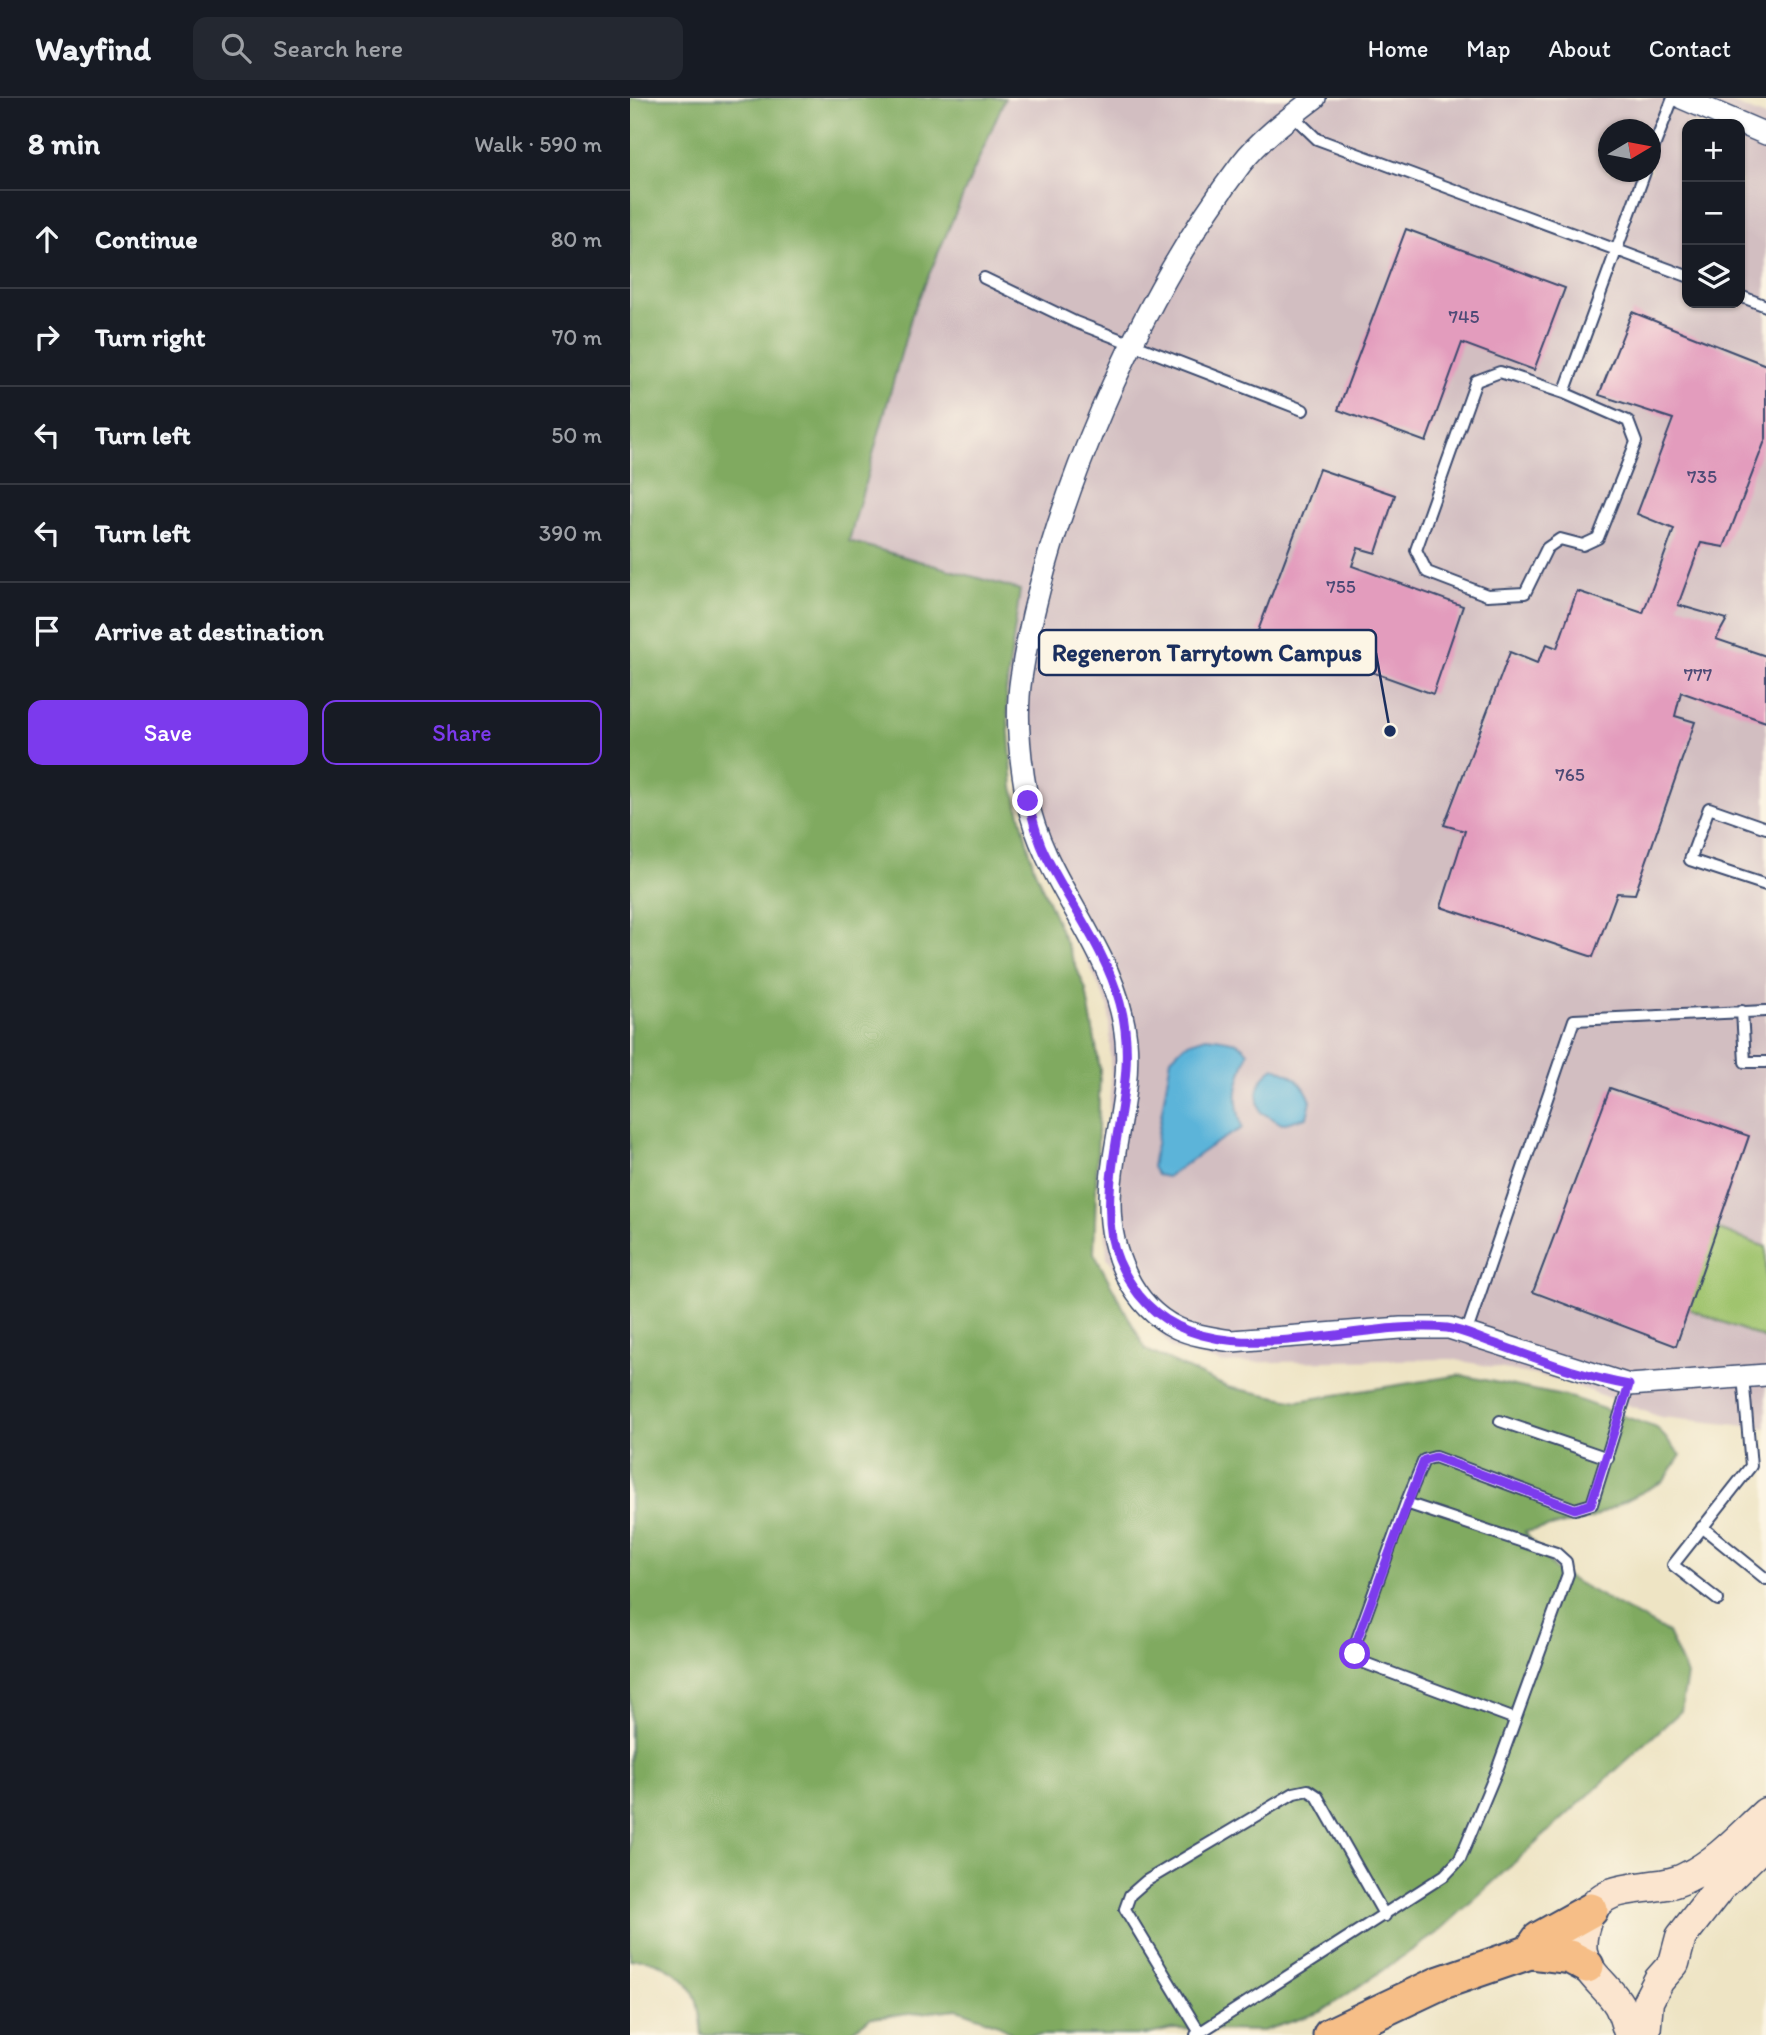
<!DOCTYPE html>
<html lang="en">
<head>
<meta charset="utf-8">
<style>
	body { margin:0; font-family:Itim,sans-serif; background:#242831; color:#f1f3f6 }
	.controls { position:absolute; right:21px; top:21px; display:grid; overflow:hidden; border-radius:14px; box-shadow:0 2px 5px #0004 }
	.controls button { width:63px; height:63px; display:grid; place-items:center; padding:0; border:0; border-bottom:2px solid #363941; background:#171b24; color:#f1f3f6; font:35px sans-serif }
	.compass { position:absolute; left:968px; top:21px; width:63px; height:63px; border-radius:50%; background:#171b24; box-shadow:0 2px 5px #0004; rotate:80deg }
	.stop { position:absolute; width:21px; height:21px; margin:-16px; border:5px solid #7c3aed; border-radius:50%; background:#fff }
	.stop.end { background:#7c3aed; border-color:#fff; box-shadow:0 2px 7px #0008 }
	.list { margin:0; padding:0; list-style:none }
	h2 { display:flex; justify-content:space-between; align-items:center; height:91px; margin:0; padding:0 28px; font-size:30px }
	h2 small { font-size:23px; font-weight:400; color:#9ea1a6 }
	.list li { display:grid; grid-template-columns:46px 1fr auto; gap:21px; align-items:center; box-sizing:border-box; height:98px; padding:0 28px; border-top:2px solid #363941 }
	.list b { display:block; font-size:26px; white-space:nowrap }
	.list em { font-size:23px; font-style:normal; color:#9ea1a6 }
	.actions { display:flex; gap:14px; padding:21px 28px }
	.actions a { flex:1; padding:16px 0; border:2px solid #7c3aed; border-radius:14px; text-align:center; font-size:24px; color:#7c3aed }
	.actions .main { background:#7c3aed; color:#fff }
	.icon { flex:none; width:38px; height:38px; fill:none; stroke:currentColor; stroke-width:2; stroke-linecap:round; stroke-linejoin:round }
	.map { position:relative; flex:none; width:1136px; height:1937px; overflow:hidden }
	header { display:flex; align-items:center; gap:42px; box-sizing:border-box; height:98px; padding:0 35px; background:#171b24; border-bottom:2px solid #363941 }
	header strong { font-size:33px }
	nav { display:flex; gap:38px; margin-inline-start:auto; font-size:24px }
	.search { width:490px; height:63px; background:#242831; display:flex; align-items:center; gap:18px; box-sizing:border-box; padding:0 24px; border-radius:14px; color:#9ea1a6; font-size:26px }
	main { display:flex }
	aside { flex:1; background:#171b24 }
	.map>svg:first-child { display:block }
	.industrial { fill:#d2bec1; fill-rule:evenodd }
	.green { fill:#a0c46e; stroke:#5e7a66; stroke-width:2 }
	.forest { fill:#80aa61; stroke:#4e6c60; stroke-width:2 }
	.water { fill:#5cb4d9; stroke:#3c729c; stroke-width:2 }
	.building { fill:#e39cbd }
	.lines { fill:none; stroke-linecap:round; stroke-linejoin:round }
	.lane-casing { stroke:#3b4a6d; stroke-width:14 }
	.street-casing { stroke:#3b4a6d; stroke-width:24 }
	.secondary-casing { stroke:#3b4a6d; stroke-width:33 }
	.primary-casing { stroke:#3b4a6d; stroke-width:37 }
	.lane { stroke:#fff; stroke-width:10 }
	.street { stroke:#fff; stroke-width:21 }
	.secondary { stroke:#fbe5cf; stroke-width:30 }
	.primary { stroke:#f6be87; stroke-width:33 }
	.route { stroke:#7c3aed; stroke-width:9 }
	.labels { text-anchor:middle; stroke-width:7; stroke-linejoin:round; paint-order:stroke }
	.number-label { font-size:19px; fill:#4d4a76 }
	.leader { fill:none; stroke:#1b2f5e; stroke-width:2.5 }
	.callout-dot { fill:#1b2f5e; stroke:#fcf5e5; stroke-width:2.5 }
	.callout { fill:#fcf5e5; stroke:#1b2f5e; stroke-width:2.5 }
	.callout-label { font-size:24px; text-anchor:middle; font-weight:bold; fill:#1b2f5e }
</style>
</head>
<body>
<header>
<strong>Wayfind</strong>
<div class="search"><svg class="icon" aria-label="search" viewBox="0 0 24 24"><circle cx="10" cy="10" r="6"/><path d="M15 15l6 6"/></svg>Search here</div>
<nav><a>Home</a><a>Map</a><a>About</a><a>Contact</a></nav>
</header>
<main>
<aside>
<h2>8 min<small>Walk · 590 m</small></h2>
<ul class="list">
<li><svg class="icon" aria-label="ahead" viewBox="0 0 24 24"><path d="M12 20V5M6 11l6-6 6 6"/></svg><div><b>Continue</b></div><em>80 m</em></li>
<li><svg class="icon" aria-label="right" viewBox="0 0 24 24"><path d="M7 20v-9h11M14 6l5 5-5 5"/></svg><div><b>Turn right</b></div><em>70 m</em></li>
<li><svg class="icon" aria-label="left" viewBox="0 0 24 24"><path d="M17 20v-9H6M10 6l-5 5 5 5"/></svg><div><b>Turn left</b></div><em>50 m</em></li>
<li><svg class="icon" aria-label="left" viewBox="0 0 24 24"><path d="M17 20v-9H6M10 6l-5 5 5 5"/></svg><div><b>Turn left</b></div><em>390 m</em></li>
<li><svg class="icon" aria-label="arrive" viewBox="0 0 24 24"><path d="M6 21V4h12l-3 4 3 4H6"/></svg><div><b>Arrive at destination</b></div></li>
</ul>
<div class="actions"><a class="main">Save</a><a>Share</a></div>
</aside>
<div class="map">
<svg width="1136" height="1937" viewBox="0 0 1136 1937">
	<rect width="100%" height="100%" fill="#fcf5e5"/>
	<filter id="ink" filterUnits="userSpaceOnUse"><feTurbulence type="fractalNoise" baseFrequency=".0143" numOctaves="2"/><feDisplacementMap in="SourceGraphic" scale="14" xChannelSelector="R" yChannelSelector="G"/><feConvolveMatrix kernelMatrix="1 2 1 2 8 2 1 2 1" color-interpolation-filters="sRGB"/></filter>
	<filter id="wash" filterUnits="userSpaceOnUse"><feTurbulence type="fractalNoise" baseFrequency=".00686" numOctaves="4" result="noise"/><feDisplacementMap in="SourceGraphic" scale="28" xChannelSelector="R" yChannelSelector="G"/><feGaussianBlur stdDeviation="1.57" result="paint"/><feColorMatrix in="noise" values="0 0 0 0 0 0 0 0 0 0 0 0 0 0 0 0 0 1.4 0 .05"/><feComposite in="paint" operator="in"/></filter>
	<g filter="url(#wash)">
		<rect width="100%" height="100%" fill="#eee4c4"/>
		<path class="industrial" d="M 237,0 L 1089,0 L 1136,19 L 1136,1330 L 1030,1319 L 931,1282 L 821,1261 L 593,1265 L 541,1251 L 477,1159 L 473,1082 L 481,985 L 479,910 L 425,793 L 382,596 L 64,416 ZM 1057,26 L 1110,26 L 1110,205 L 1057,205 ZM 978,32 L 1020,32 L 1020,74 L 978,74 Z"/>
		<path class="green" d="M 1083,1130 L 1136,1149 L 1136,1241 L 1056,1210 Z"/>
		<path class="forest" d="M 0,0 L 375,0 L 282,216 L 219,443 L 390,492 L 376,593 L 383,689 L 404,770 L 456,892 L 470,971 L 464,1155 L 516,1252 L 597,1289 L 668,1303 L 830,1277 L 943,1300 L 1027,1330 L 1051,1357 L 1034,1383 L 960,1421 L 895,1434 L 926,1473 L 1038,1535 L 1057,1577 L 1051,1613 L 807,1835 L 691,1914 L 633,1933 L 542,1931 L 516,1937 L 384,1937 L 368,1926 L 328,1911 L 241,1920 L 215,1937 L 72,1937 C 70,1925 70,1909 65,1898 C 57,1877 22,1856 0,1862 Z"/>
		<path class="water" d="M 576,939 C 591,941 608,941 618,954 C 607,989 602,993 612,1030 L 584,1046 L 537,1079 L 527,1077 L 522,1069 L 541,960 L 555,946 Z
			M 644,970 C 662,975 675,986 681,1003 L 677,1019 L 652,1026 L 631,1014 C 624,996 627,981 644,970 Z"/>
		<g id="blocks">
			<path class="building" d="M 776,131 L 935,190 L 904,272 L 832,245 L 796,344 L 708,312 Z
				M 1002,214 L 1136,267 L 1136,340 L 1094,449 L 1071,445 L 1048,507 L 1097,521 L 1086,541 L 1136,558 L 1136,624 L 1051,594 L 1045,618 L 1065,624 L 1005,796 L 987,795 L 963,859 L 811,809 L 835,733 L 814,727 L 880,554 L 907,565 L 917,546 L 927,550 L 947,493 L 1013,515 L 1044,431 L 1007,416 L 1043,321 L 969,297 Z
				M 689,371 L 765,397 L 746,455 L 728,450 L 722,468 L 833,508 L 803,596 L 628,533 Z
				M 980,990 L 1119,1038 L 1046,1248 L 903,1194 Z"/>
		</g>
	</g>
	<g filter="url(#ink)">
		<use href="#blocks" fill-opacity="0" stroke="#3b4a6d" stroke-width="2"/>
		<g class="lines">
			<defs>
				<path id="lane" d="M 662,17 L 687,41 L 1057,178
					M 1020,59 L 1043,0
					M 354,180 L 445,224 L 673,312
					M 1110,198 L 1136,208
					M 870,274 L 934,295 L 998,323 L 1006,344 L 968,440 L 953,447 L 930,441 L 917,450 L 895,495 L 857,497 L 797,474 L 786,452 L 846,283 Z
					M 934,295 L 1015,74
					M 399,542 L 452,557 L 569,547
					M 1136,730 L 1079,710 L 1060,762 L 1136,787
					M 1112,913 L 1115,964 L 1136,964
					M 836,1236 L 944,922 L 1136,913
					M 870,1323 L 978,1360
					M 776,1405 L 794,1362 L 805,1359 L 945,1411 L 962,1406 L 999,1287
					M 1072,1429 L 1136,1481
					M 1088,1502 L 1043,1467 L 1121,1368 L 1113,1278
					M 570,1935 L 495,1811 L 500,1797 L 516,1783 L 664,1695 L 678,1692 L 687,1698 L 755,1818
					M 566,1937 L 815,1777 L 830,1761 L 867,1672 L 938,1476 L 936,1464 L 926,1455 L 776,1405 L 725,1547 L 725,1556 L 732,1564 L 885,1621"/>
				<path id="street" d="M 685,0 C 660,19 630,41 611,66 C 509,200 416,414 391,580 C 385,619 390,662 397,700 C 414,788 488,852 496,942 C 501,999 480,1051 480,1105 C 480,1153 501,1208 547,1230 C 564,1238 584,1240 602,1243 L 771,1230 L 819,1230 L 999,1287 L 1136,1277
					M 1052,0 L 1136,36"/>
				<path id="secondary" d="M 1000,1937 C 996,1927 994,1916 989,1907 C 978,1888 957,1877 952,1855 C 950,1842 953,1830 958,1818 C 976,1779 1023,1797 1057,1779 C 1088,1764 1111,1738 1136,1715
					M 1015,1937 L 1018,1903 L 1029,1882 L 1044,1865 L 1051,1839 L 1090,1789 L 1136,1744"/>
				<path id="primary" d="M 900,1854 L 940,1859 L 957,1868
					M 700,1937 L 810,1885 L 900,1854 L 909,1841 L 961,1812"/>
			</defs>
			<use href="#lane" class="lane-casing"/>
			<use href="#street" class="street-casing"/>
			<use href="#secondary" class="secondary-casing"/>
			<use href="#primary" class="primary-casing"/>
			<use href="#lane" class="lane"/>
			<use href="#street" class="street"/>
			<use href="#secondary" class="secondary"/>
			<use href="#primary" class="primary"/>
		</g>
	</g>
	<g class="lines" filter="url(#ink)">
		<path class="route" d="M 398,703 C 403,720 406,738 414,754 C 438,804 475,850 490,905 C 512,985 469,1063 482,1141 C 486,1162 497,1181 509,1197 C 578,1284 723,1220 817,1230 C 832,1232 848,1240 863,1245 C 907,1260 952,1279 999,1287 L 961,1406 L 945,1411 L 805,1359 L 794,1362 L 725,1547 L 725,1556"/>
	</g>
	<g class="labels">
		<g class="number-label">
			<text x="834" y="225">745</text>
			<text x="1072" y="385">735</text>
			<text x="711" y="495">755</text>
			<text x="1068" y="583">777</text>
			<text x="940" y="683">765</text>
		</g>
	</g>
	<path class="leader" d="M760 633L746 555"/>
	<circle class="callout-dot" cx="760" cy="633" r="7"/>
	<rect class="callout" x="409" y="532" width="337" height="45" rx="7"/>
	<g class="callout-label">
		<text x="577" y="563">Regeneron Tarrytown Campus</text>
	</g>
</svg>
<div class="controls">
<button>+</button>
<button>−</button>
<button><svg class="icon" aria-label="layers" viewBox="0 0 24 24"><path d="M12 4l9 5-9 5-9-5zM3 14l9 5 9-5"/></svg></button>
</div>
<svg class="compass" viewBox="-18 -18 36 36"><path d="M0-13l5 13h-10z" fill="#e53935"/><path d="M0 13l5-13h-10z" fill="#9ea1a6"/></svg>
<div class="stop" style="left:725px;top:1556px"></div>
<div class="stop end" style="left:398px;top:703px"></div>
</div>
</main>
</body>
</html>
